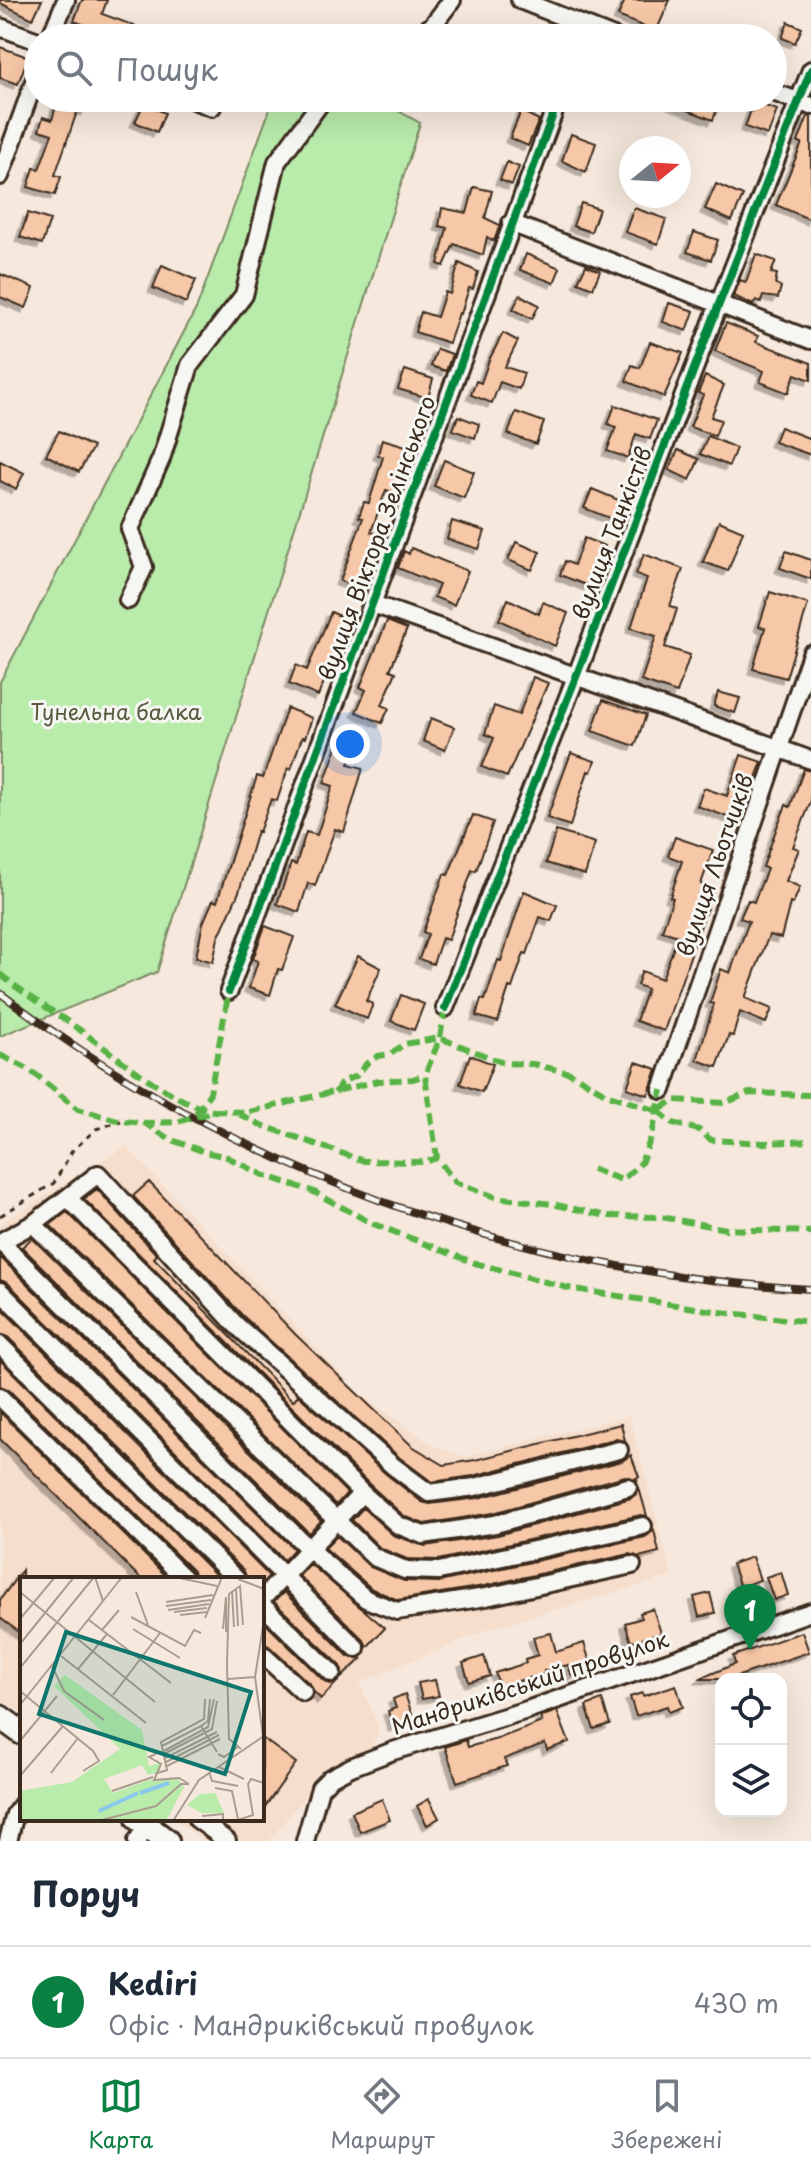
<!DOCTYPE html>
<html lang="uk">
<head>
<meta charset="utf-8">
<style>
	body { margin:0; font-family:"Playpen Sans",sans-serif; background:#f2f2f3; color:#1f2937 }
	.controls { position:absolute; right:24px; bottom:24px; display:grid; overflow:hidden; border-radius:16px; box-shadow:0 8px 32px #0002 }
	.controls button { width:72px; height:72px; display:grid; place-items:center; padding:0; border:0; border-bottom:2px solid #e0e1e3; background:#fff; color:#1f2937; font:40px sans-serif }
	.compass { position:absolute; left:619px; top:136px; width:72px; height:72px; border-radius:50%; background:#fff; box-shadow:0 8px 32px #0002; rotate:72deg }
	.you { position:absolute; left:350px; top:744px; width:28px; height:28px; margin:-20px; border:6px solid #fff; border-radius:50%; background:#1a73e8; box-shadow:0 0 0 12px #1a73e833 }
	.badge { display:grid; place-items:center; width:52px; height:52px; border-radius:50%; background:#0b8043; color:#fff; font-size:26px; font-weight:700 }
	.pin { position:absolute; translate:-50% -66px; filter:drop-shadow(0 2px 4px #0008) }
	.pin::after { content:''; position:absolute; top:42px; width:28px; height:24px; background:inherit; clip-path:polygon(0 0,100% 0,50% 100%) }
	.list { margin:0; padding:0; list-style:none }
	h2 { display:flex; justify-content:space-between; align-items:center; height:104px; margin:0; padding:0 32px; font-size:34px }
	h2 small { font-size:26px; font-weight:400; color:#747a83 }
	.list li { display:grid; grid-template-columns:52px 1fr auto; gap:24px; align-items:center; box-sizing:border-box; height:112px; padding:0 32px; border-top:2px solid #e0e1e3 }
	.list b { display:block; font-size:30px; white-space:nowrap }
	.list p { margin:0; font-size:26px; white-space:nowrap; color:#747a83 }
	.list em { font-size:26px; font-style:normal; color:#747a83 }
	.icon { flex:none; width:44px; height:44px; fill:none; stroke:currentColor; stroke-width:2; stroke-linecap:round; stroke-linejoin:round }
	.map { position:relative; flex:none; width:811px; height:1841px; overflow:hidden }
	.search { position:absolute; background:#fff; box-shadow:0 8px 32px #0002; left:24px; right:24px; top:24px; height:88px; display:flex; align-items:center; gap:20px; box-sizing:border-box; padding:0 28px; border-radius:44px; color:#747a83; font-size:30px }
	.sheet { height:216px; background:#fff }
	nav { display:flex; justify-content:space-around; align-items:center; box-sizing:border-box; height:112px; border-top:2px solid #e0e1e3; background:#fff; font-size:22px; color:#747a83 }
	nav a { display:grid; justify-items:center; gap:4px }
	nav .on { color:#0b8043 }
	.map>svg:first-child { display:block }
	.built { fill:#f6decc }
	.green { fill:#b9ebab; stroke:#7a8a64; stroke-width:2 }
	.building { fill:#f7c8a7; stroke:#3b2a1e; stroke-width:2; filter:url(#shadow) }
	.lines { fill:none; stroke-linecap:round; stroke-linejoin:round }
	.minor-casing { stroke:#3b2a1e; stroke-width:22 }
	.major-casing { stroke:#3b2a1e; stroke-width:28 }
	.path { stroke:#3b2a1e; stroke-width:3; stroke-dasharray:6 6; stroke-linecap:butt }
	.minor { stroke:#f6f6f2; stroke-width:16 }
	.major { stroke:#f6f6f2; stroke-width:22 }
	.rail-casing { stroke:#3b2a1e; stroke-width:8 }
	.rail { stroke:#f6f6f2; stroke-width:5; stroke-dasharray:15; stroke-linecap:butt }
	.quiet { stroke:#57b245; stroke-width:6; stroke-dasharray:12 6; stroke-linecap:butt }
	.cycleway-casing { stroke:#f6f6f2; stroke-width:13 }
	.cycleway { stroke:#00873e; stroke-width:8 }
	.labels { text-anchor:middle; stroke-width:6; stroke-linejoin:round; paint-order:stroke }
	.street-label { font-size:22px; fill:#3b2a1e; stroke:#f6f6f2 }
	.park-label { font-size:22px; fill:#5a5a41; stroke:#f6f6f2 }
	.inset-river { fill:none; stroke:#8ac9eb; stroke-width:4 }
	.inset-road { fill:none; stroke:#ab9c90; stroke-width:2 }
	.view { fill:#0f766e; fill-opacity:0.15; stroke:#0f766e; stroke-width:4 }
	.inset-edge { fill:none; stroke:#3b2a1e; stroke-width:4 }
</style>
</head>
<body>
<div class="map">
<svg width="811" height="1841" viewBox="0 0 811 1841">
	<defs>
		<filter id="shadow"><feDropShadow dx="-4.5" dy="4.5" stdDeviation="0" flood-color="#0004"/></filter>
	</defs>
	<rect width="100%" height="100%" fill="#f6e8dc"/>
	<filter id="ink" filterUnits="userSpaceOnUse"><feTurbulence type="fractalNoise" baseFrequency=".0125" numOctaves="2"/><feDisplacementMap in="SourceGraphic" scale="16" xChannelSelector="R" yChannelSelector="G"/><feConvolveMatrix kernelMatrix="1 2 1 2 8 2 1 2 1" color-interpolation-filters="sRGB"/></filter>
	<g filter="url(#ink)">
		<path class="built" d="M 126,1146 L 359,1393 L 432,1445 L 464,1457 L 629,1416 L 672,1576 L 491,1628 L 360,1682 L 379,1730 L 371,1748 L 331,1764 L 269,1841 L 205,1841 L 173,1819 L 262,1819 L 262,1579 L 22,1579 L 22,1713 L 0,1698 L 0,1224 Z"/>
		<path class="green" d="M 274,98 L 375,98 L 420,123 L 157,972 L 0,1036 L 0,682 L 197,307 Z"/>
		<path class="building" d="M 0,0 L 42,0 L 33,19 L 0,3 Z
			M 82,0 L 107,0 L 102,14 L 138,27 L 134,38 L 111,38 L 112,35 L 74,21 Z
			M 625,0 L 670,0 L 656,32 L 618,16 Z
			M 788,22 L 802,28 L 795,43 L 782,38 Z
			M 738,24 L 771,38 L 733,38 Z
			M 0,47 L 28,57 L 18,84 L 0,78 Z
			M 53,98 L 90,98 L 86,111 L 78,109 L 55,175 L 61,177 L 55,195 L 28,187 L 34,168 L 39,169 L 52,134 L 39,130 L 43,117 L 52,120 L 57,102 L 53,101 Z
			M 657,98 L 721,98 L 713,120 Z
			M 754,102 L 777,110 L 768,135 L 745,127 Z
			M 144,103 L 165,113 L 157,132 L 135,122 Z
			M 521,111 L 539,120 L 528,146 L 510,138 Z
			M 808,116 L 811,117 L 811,220 L 776,205 L 802,143 L 798,142 Z
			M 571,134 L 596,143 L 586,172 L 562,161 Z
			M 507,162 L 519,167 L 512,185 L 500,180 Z
			M 716,184 L 743,196 L 732,221 L 705,209 Z
			M 474,187 L 492,191 L 485,218 L 500,225 L 494,241 L 487,237 L 483,255 L 454,244 L 444,266 L 438,264 L 447,228 L 439,226 L 442,208 L 467,213 Z
			M 581,203 L 599,209 L 591,232 L 573,226 Z
			M 634,208 L 666,219 L 658,244 L 625,232 Z
			M 28,213 L 50,220 L 42,244 L 20,237 Z
			M 694,232 L 718,240 L 711,260 L 687,252 Z
			M 526,254 L 560,268 L 554,283 L 520,270 Z
			M 756,254 L 776,261 L 771,273 L 777,274 L 775,284 L 781,287 L 778,298 L 763,296 L 761,302 L 756,300 L 753,305 L 734,296 L 740,280 L 746,282 Z
			M 459,263 L 478,272 L 473,289 L 469,288 L 461,314 L 459,313 L 449,343 L 415,332 L 421,312 L 437,317 L 445,292 L 450,294 Z
			M 162,265 L 196,280 L 186,303 L 153,288 Z
			M 586,265 L 600,271 L 593,288 L 578,282 Z
			M 0,274 L 34,288 L 26,308 L 0,297 Z
			M 520,295 L 539,305 L 532,319 L 513,309 Z
			M 669,303 L 694,311 L 687,331 L 663,322 Z
			M 726,323 L 758,336 L 756,342 L 811,363 L 811,380 L 795,374 L 788,393 L 760,382 L 764,371 L 715,351 Z
			M 503,333 L 518,341 L 505,367 L 524,373 L 519,389 L 500,382 L 492,403 L 471,395 L 476,381 L 481,383 L 489,360 Z
			M 650,342 L 683,353 L 664,397 L 626,381 L 632,365 L 640,368 Z
			M 437,349 L 452,354 L 446,371 L 431,366 Z
			M 405,370 L 433,379 L 428,398 L 398,389 Z
			M 705,376 L 724,385 L 711,417 L 721,420 L 715,436 L 690,427 L 703,395 L 698,393 Z
			M 615,405 L 657,420 L 650,439 L 636,434 L 628,458 L 607,451 L 616,427 L 608,424 Z
			M 516,412 L 544,422 L 536,444 L 508,434 Z
			M 458,416 L 479,424 L 475,438 L 453,430 Z
			M 780,427 L 811,439 L 811,455 L 774,442 Z
			M 59,431 L 93,447 L 79,472 L 46,455 Z
			M 708,436 L 736,448 L 729,466 L 700,454 Z
			M 382,439 L 416,449 L 401,495 L 386,490 L 371,532 L 379,534 L 363,589 L 340,581 L 363,518 L 359,517 L 364,502 L 369,503 L 383,457 L 378,455 Z
			M 678,450 L 699,459 L 690,480 L 669,470 Z
			M 444,460 L 474,472 L 464,498 L 434,486 Z
			M 0,461 L 24,473 L 16,489 L 0,481 Z
			M 592,489 L 621,501 L 614,520 L 584,508 Z
			M 452,521 L 485,531 L 479,549 L 447,539 Z
			M 719,521 L 743,531 L 728,571 L 703,562 Z
			M 584,538 L 605,546 L 588,586 L 560,575 L 565,561 L 574,565 Z
			M 516,542 L 540,552 L 532,570 L 508,560 Z
			M 411,548 L 468,571 L 454,605 L 434,597 L 439,585 L 398,568 L 404,551 L 409,554 Z
			M 786,551 L 811,560 L 811,579 L 780,568 Z
			M 644,554 L 683,569 L 670,606 L 677,609 L 665,647 L 690,655 L 677,693 L 641,681 L 656,636 L 631,628 L 647,578 L 636,574 Z
			M 770,592 L 808,604 L 786,678 L 753,669 L 765,628 L 759,626 Z
			M 508,599 L 539,614 L 543,602 L 568,613 L 555,646 L 499,620 Z
			M 331,612 L 351,621 L 337,660 L 334,659 L 318,696 L 289,684 L 296,665 L 307,670 Z
			M 387,621 L 407,629 L 390,670 L 396,672 L 382,705 L 389,708 L 382,723 L 356,712 L 366,690 L 360,687 Z
			M 533,677 L 548,683 L 507,777 L 482,767 L 494,738 L 485,734 L 494,706 L 519,715 Z
			M 718,692 L 740,698 L 735,713 L 714,706 Z
			M 603,700 L 646,715 L 635,746 L 592,731 Z
			M 287,708 L 312,718 L 305,738 L 302,737 L 291,769 L 288,768 L 277,801 L 271,799 L 259,832 L 257,831 L 239,892 L 218,938 L 213,962 L 196,957 L 203,923 L 213,900 L 217,902 L 257,776 L 263,778 Z
			M 431,718 L 454,727 L 445,750 L 423,741 Z
			M 343,730 L 359,736 L 349,764 L 363,768 L 344,832 L 335,829 L 315,886 L 308,883 L 299,912 L 277,904 L 291,863 L 296,865 L 306,832 L 317,835 L 333,786 L 324,783 Z
			M 571,753 L 595,761 L 591,772 L 588,771 L 570,826 L 547,818 Z
			M 741,755 L 762,762 L 739,821 L 697,806 L 704,788 L 727,796 Z
			M 804,769 L 811,771 L 811,801 L 793,847 L 799,849 L 786,881 L 800,887 L 793,904 L 790,903 L 781,938 L 769,935 L 745,998 L 772,1009 L 766,1023 L 740,1012 L 733,1036 L 729,1035 L 717,1067 L 697,1060 L 714,1004 L 710,1003 L 721,969 L 730,973 L 749,921 L 740,918 L 748,900 L 754,902 L 767,869 L 763,867 L 777,827 L 786,805 L 790,807 Z
			M 473,815 L 493,822 L 476,871 L 472,870 L 448,940 L 442,938 L 433,964 L 419,959 L 428,934 L 423,932 L 444,874 L 448,875 Z
			M 556,831 L 595,843 L 585,875 L 546,863 Z
			M 675,837 L 713,850 L 701,884 L 714,888 L 664,1031 L 636,1021 L 647,989 L 637,985 L 642,971 L 662,979 L 678,936 L 662,931 L 673,898 L 670,897 L 682,861 L 668,856 Z
			M 524,891 L 557,905 L 551,921 L 540,917 L 527,954 L 524,953 L 512,988 L 509,987 L 498,1022 L 476,1016 L 481,999 L 485,1000 L 498,960 L 501,961 Z
			M 265,926 L 294,937 L 282,970 L 278,969 L 270,995 L 249,988 L 258,961 L 253,959 Z
			M 358,956 L 381,968 L 366,1001 L 373,1004 L 367,1019 L 335,1004 Z
			M 401,995 L 424,1004 L 414,1030 L 391,1021 Z
			M 470,1055 L 493,1064 L 482,1092 L 460,1084 Z
			M 636,1062 L 657,1069 L 648,1095 L 627,1088 Z
			M 149,1182 L 296,1335 L 412,1446 L 444,1465 L 475,1460 L 621,1424 L 625,1441 L 616,1439 L 473,1476 L 432,1482 L 400,1458 L 243,1316 L 133,1196 Z
			M 97,1189 L 157,1255 L 154,1258 L 293,1401 L 298,1395 L 386,1474 L 422,1502 L 430,1504 L 478,1498 L 622,1461 L 631,1455 L 639,1477 L 636,1478 L 637,1480 L 625,1476 L 493,1513 L 424,1524 L 404,1516 L 370,1485 L 84,1199 Z
			M 67,1212 L 347,1493 L 336,1505 L 50,1225 Z
			M 32,1238 L 321,1521 L 309,1533 L 22,1247 Z
			M 0,1257 L 294,1549 L 284,1560 L 8,1283 L 0,1280 Z
			M 0,1307 L 269,1576 L 262,1583 L 262,1579 L 247,1579 L 244,1571 L 8,1337 L 0,1334 Z
			M 0,1360 L 220,1579 L 196,1579 L 193,1571 L 8,1389 L 0,1386 Z
			M 0,1412 L 169,1579 L 141,1579 L 0,1439 Z
			M 639,1488 L 647,1516 L 641,1515 L 438,1560 L 407,1559 L 380,1548 L 352,1520 L 363,1508 L 393,1535 L 425,1546 L 498,1535 L 631,1498 L 636,1494 Z
			M 654,1530 L 659,1552 L 639,1557 L 630,1554 L 484,1586 L 398,1600 L 372,1589 L 325,1548 L 337,1536 L 370,1567 L 404,1581 L 439,1582 L 645,1537 Z
			M 752,1557 L 760,1580 L 740,1587 L 732,1564 Z
			M 310,1564 L 385,1628 L 367,1647 L 364,1640 L 299,1576 Z
			M 22,1570 L 22,1634 L 0,1618 L 0,1600 Z
			M 781,1572 L 788,1595 L 774,1600 L 766,1577 Z
			M 284,1592 L 348,1656 L 361,1659 L 342,1677 L 340,1665 L 274,1602 Z
			M 710,1593 L 715,1613 L 699,1617 L 694,1597 Z
			M 653,1609 L 661,1633 L 631,1642 L 625,1623 L 642,1618 L 640,1613 Z
			M 262,1620 L 324,1681 L 330,1684 L 337,1682 L 321,1699 L 314,1692 L 310,1684 L 269,1646 L 262,1643 Z
			M 802,1632 L 809,1652 L 730,1679 L 699,1679 L 735,1664 L 733,1656 Z
			M 551,1633 L 556,1652 L 584,1643 L 592,1669 L 572,1676 L 568,1665 L 544,1671 L 545,1674 L 518,1681 L 520,1687 L 502,1693 L 495,1673 L 526,1663 L 525,1659 L 538,1655 L 533,1637 Z
			M 484,1656 L 490,1676 L 469,1682 L 463,1663 Z
			M 435,1680 L 439,1696 L 422,1699 L 418,1683 Z
			M 676,1685 L 683,1707 L 669,1712 L 667,1706 L 636,1716 L 630,1697 L 642,1693 L 643,1696 Z
			M 405,1694 L 414,1720 L 393,1727 L 388,1711 L 396,1708 L 393,1699 Z
			M 602,1700 L 610,1724 L 594,1729 L 586,1706 Z
			M 557,1711 L 569,1742 L 547,1750 L 545,1743 L 504,1759 L 507,1766 L 457,1782 L 445,1747 L 466,1740 L 468,1747 L 497,1739 L 542,1722 L 540,1717 Z
			M 262,1738 L 296,1763 L 262,1811 Z
			M 382,1799 L 390,1820 L 360,1832 L 352,1812 Z
			M 429,1799 L 439,1818 L 427,1825 L 417,1806 Z"/>
		<g class="lines">
			<defs>
				<path id="minor" d="M 520,0 L 616,38
					M 0,27 L 38,41
					M 50,38 L 66,0
					M 413,38 L 432,26 L 452,0
					M 773,92 L 811,106
					M 188,98 L 212,107
					M 0,176 L 38,71
					M 511,223 L 811,340
					M 128,600 L 144,567 L 130,529 L 161,459 L 190,365 L 244,295 L 277,162 L 324,98
					M 373,604 L 811,760
					M 229,991 L 559,98
					M 445,1008 L 576,677 L 719,304 L 811,70
					M 662,1090 L 811,654
					M 68,1198 L 362,1493 L 262,1599
					M 33,1224 L 374,1557 L 405,1570 L 439,1571 L 643,1526
					M 0,1242 L 33,1224 L 98,1174 L 235,1324 L 393,1466 L 429,1493 L 475,1487 L 619,1450
					M 1,1242 L 309,1549 L 366,1599 L 397,1611 L 486,1597 L 632,1565
					M 0,1291 L 356,1648
					M 0,1345 L 236,1579
					M 0,1397 L 185,1579
					M 362,1493 L 398,1525 L 423,1535 L 495,1524 L 628,1487
					M 262,1605 L 332,1673
					M 262,1654 L 303,1692
					M 197,1819 L 227,1841
					M 8,1841 L 15,1814 L 22,1805
					M 137,1841 L 147,1826
					M 305,1841 L 320,1788 L 330,1778 L 351,1767 L 393,1751 L 527,1710 L 811,1612"/>
				<path id="major" d="M 0,1717 L 22,1733
					M 138,1819 L 167,1841"/>
			</defs>
			<use href="#minor" class="minor-casing"/>
			<use href="#major" class="major-casing"/>
			<path class="path" d="M 0,1216 L 54,1183 L 72,1151 L 96,1129 L 121,1121"/>
			<use href="#minor" class="minor"/>
			<use href="#major" class="major"/>
			<defs>
				<path id="rail" d="M 0,993 C 235,1171 517,1273 811,1289"/>
			</defs>
			<use href="#rail" class="rail-casing"/>
			<use href="#rail" class="rail"/>
			<path class="quiet" d="M 0,974 C 25,995 50,1009 77,1028 C 110,1051 176,1106 214,1111
				M 445,1008 L 440,1038 L 425,1075 L 437,1158 L 455,1182 L 495,1197 L 552,1204 L 607,1216 L 661,1217 L 726,1229 L 811,1232
				M 0,1055 L 30,1070 L 78,1109 L 121,1121 L 146,1123 L 177,1122 L 216,1111 L 249,1112 L 378,1081 L 413,1079 L 425,1075
				M 335,1093 L 342,1082 L 356,1076 L 367,1063 L 378,1056 L 391,1054 L 404,1044 L 440,1038 L 504,1063 L 533,1064 L 570,1073 L 609,1095 L 658,1111 L 674,1100 L 725,1103 L 749,1093 L 811,1095
				M 658,1111 L 673,1123 L 699,1130 L 711,1140 L 764,1143 L 811,1141
				M 196,1113 L 210,1093 L 229,991
				M 239,1114 L 261,1125 L 364,1161 L 425,1162 L 437,1158
				M 143,1122 L 169,1139 L 205,1152 L 227,1157 L 263,1175 L 312,1191 L 371,1223 L 475,1263 L 568,1288 L 720,1312 L 811,1322
				M 592,1169 L 622,1180 L 641,1163 L 652,1135 L 662,1090"/>
			<defs>
				<path id="cycleway" d="M 229,991 L 559,98
					M 445,1008 L 576,677 L 719,304 L 811,70"/>
			</defs>
			<use href="#cycleway" class="cycleway-casing"/>
			<use href="#cycleway" class="cycleway"/>
		</g>
	</g>
	<g class="labels">
		<g class="street-label">
			<text transform="translate(612 533) rotate(-69)" y="8">вулиця Танкістів</text>
			<text transform="translate(377 538) rotate(-70)" y="8">вулиця Віктора Зелінського</text>
			<text transform="translate(715 865) rotate(-71)" y="8">вулиця Льотчиків</text>
			<text transform="translate(530 1683) rotate(-18)" y="8">Мандриківський провулок</text>
		</g>
		<g class="park-label">
			<text x="116" y="720">Тунельна балка</text>
		</g>
	</g>
	<g transform="translate(20 1577)">
		<rect width="244" height="244" fill="#f6e8dc"/>
		<path d="M 45,98 L 122,153 L 129,189 L 142,185 L 140,195 L 128,198 L 122,188 L 84,202 L 93,216 L 129,203 L 157,201 L 164,210 L 146,244 L 0,244 L 0,214 L 52,205 L 100,172 L 34,109 ZM 195,216 L 204,236 L 182,236 L 167,228 L 180,217 Z" fill="#b9ebab"/>
		<path class="inset-river" d="M 120,216 L 149,206M 79,234 L 118,216"/>
		<path class="inset-road" d="M 155,0 L 197,9M 218,2 L 244,12M 216,12 L 218,49M 212,14 L 214,50M 0,15 L 135,125M 116,15 L 128,48M 83,24 L 102,0M 146,25 L 193,18M 146,29 L 191,23M 148,33 L 189,27M 154,35 L 187,31M 160,38 L 187,35M 111,40 L 165,69 L 174,53 L 181,56M 185,41 L 202,0M 0,42 L 35,0M 69,43 L 151,106M 113,52 L 160,81M 203,52 L 206,20 L 206,55M 82,53 L 99,33M 0,67 L 54,0M 41,79 L 126,146M 32,89 L 44,114 L 84,143M 0,91 L 74,0M 58,92 L 87,57M 208,102 L 235,100M 0,114 L 73,174 L 79,184 L 63,194M 93,118 L 140,56M 0,128 L 83,24 L 75,0M 181,149 L 188,144 L 190,122M 243,159 L 235,100 L 244,43M 0,164 L 37,119M 142,169 L 181,149 L 197,175M 221,172 L 209,162 L 207,87 L 209,17 L 220,9 L 223,48M 144,174 L 188,150 L 194,122M 136,177 L 129,180 L 141,187 L 134,203 L 159,201 L 169,207M 144,177 L 192,152 L 197,124M 198,177 L 204,180 L 219,169M 145,181 L 197,155M 146,185 L 199,158M 147,189 L 200,162M 199,190 L 224,202M 189,195 L 192,204 L 218,209M 31,196 L 58,161M 135,197 L 147,193 L 141,165 L 184,142 L 185,122M 0,199 L 43,149M 195,211 L 212,214 L 218,242M 92,214 L 133,200M 182,239 L 203,237 L 203,244M 218,243 L 233,238 L 228,207 L 231,202 L 244,206M 78,244 L 136,229 L 161,207 L 169,207M 153,244 L 179,203 L 244,159"/>
		<path class="view" d="M 46,55 L 231,115 L 205,197 L 19,137 Z"/>
		<rect width="244" height="244" class="inset-edge"/>
	</g>
</svg>
<div class="controls">
<button><svg class="icon" aria-label="locate" viewBox="0 0 24 24"><circle cx="12" cy="12" r="6"/><path d="M12 2v4M12 18v4M2 12h4M18 12h4"/></svg></button>
<button><svg class="icon" aria-label="layers" viewBox="0 0 24 24"><path d="M12 4l9 5-9 5-9-5zM3 14l9 5 9-5"/></svg></button>
</div>
<svg class="compass" viewBox="-18 -18 36 36"><path d="M0-13l5 13h-10z" fill="#e53935"/><path d="M0 13l5-13h-10z" fill="#747a83"/></svg>
<div class="you"></div>
<div class="pin badge" style="left:750px;top:1650px">1</div>
<div class="search"><svg class="icon" aria-label="search" viewBox="0 0 24 24"><circle cx="10" cy="10" r="6"/><path d="M15 15l6 6"/></svg>Пошук</div>
</div>
<section class="sheet">
<h2>Поруч<small></small></h2>
<ul class="list">
<li><span class="badge">1</span><div><b>Kediri</b><p>Офіс · Мандриківський провулок</p></div><em>430 m</em></li>
</ul>
</section>
<nav>
<a class="on"><svg class="icon" aria-label="map" viewBox="0 0 24 24"><path d="M3 6l6-2 6 2 6-2v14l-6 2-6-2-6 2zM9 4v14M15 6v14"/></svg>Карта</a>
<a><svg class="icon" aria-label="directions" viewBox="0 0 24 24"><path d="M12 3l9 9-9 9-9-9zM9 14v-3h6M13 9l2 2-2 2"/></svg>Маршрут</a>
<a><svg class="icon" aria-label="saved" viewBox="0 0 24 24"><path d="M7 4h10v16l-5-4-5 4z"/></svg>Збережені</a>
</nav>
</body>
</html>
